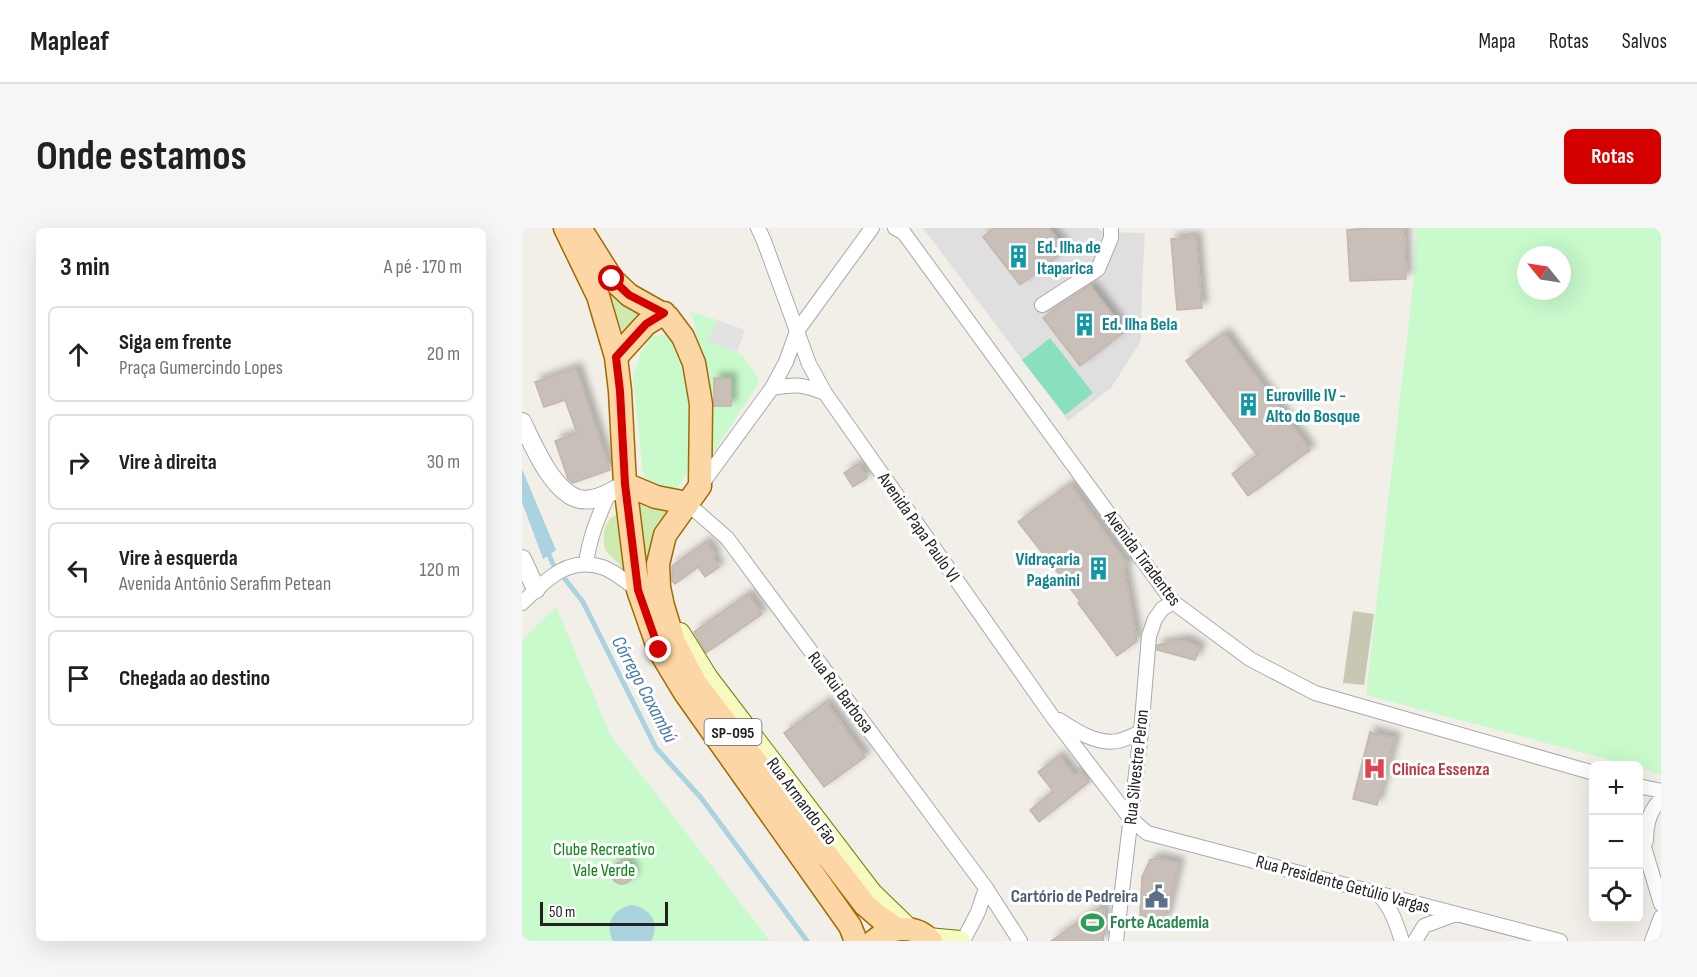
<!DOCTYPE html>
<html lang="pt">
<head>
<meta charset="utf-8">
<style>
	body { margin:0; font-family:"Sofia Sans Condensed",sans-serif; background:#f6f6f6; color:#202124 }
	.controls { position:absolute; right:18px; bottom:18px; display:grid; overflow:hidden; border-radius:9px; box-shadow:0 6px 24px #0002 }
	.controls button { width:54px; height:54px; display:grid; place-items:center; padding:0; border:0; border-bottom:2px solid #e0e0e0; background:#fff; color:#202124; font:30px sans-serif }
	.compass { position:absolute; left:995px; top:18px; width:54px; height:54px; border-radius:50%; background:#fff; box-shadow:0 6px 24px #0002; rotate:300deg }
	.scale { position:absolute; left:18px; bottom:15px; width:128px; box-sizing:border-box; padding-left:6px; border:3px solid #222; border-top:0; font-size:16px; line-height:21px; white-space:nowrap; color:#222; -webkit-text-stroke:4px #fff; paint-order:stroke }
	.stop { position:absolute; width:18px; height:18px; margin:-14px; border:4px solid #d40000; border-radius:50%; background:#fff }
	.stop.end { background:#d40000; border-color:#fff; box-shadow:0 2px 6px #0008 }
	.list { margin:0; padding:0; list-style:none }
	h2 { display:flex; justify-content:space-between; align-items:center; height:78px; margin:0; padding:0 24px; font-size:26px }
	h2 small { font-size:20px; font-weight:400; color:#757577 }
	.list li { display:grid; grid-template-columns:39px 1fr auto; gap:18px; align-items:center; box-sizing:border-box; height:96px; margin:0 12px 12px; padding:0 12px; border:2px solid #e0e0e0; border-radius:9px }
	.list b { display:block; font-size:22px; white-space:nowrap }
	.list p { margin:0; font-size:20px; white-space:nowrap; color:#757577 }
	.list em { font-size:20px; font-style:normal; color:#757577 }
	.icon { flex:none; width:33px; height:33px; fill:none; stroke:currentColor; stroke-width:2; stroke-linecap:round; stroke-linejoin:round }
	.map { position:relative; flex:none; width:1139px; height:713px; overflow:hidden; border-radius:9px }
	header { display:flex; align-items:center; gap:36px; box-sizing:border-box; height:84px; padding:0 30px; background:#fff; border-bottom:2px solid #e0e0e0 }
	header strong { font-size:28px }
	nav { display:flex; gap:33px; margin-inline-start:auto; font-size:21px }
	.intro { display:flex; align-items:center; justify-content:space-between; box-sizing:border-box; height:144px; padding:0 36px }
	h1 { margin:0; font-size:42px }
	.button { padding:15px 27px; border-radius:9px; background:#d40000; color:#fff; font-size:21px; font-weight:700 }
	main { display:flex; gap:36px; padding:0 36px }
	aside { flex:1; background:#fff; border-radius:9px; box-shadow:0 6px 24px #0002 }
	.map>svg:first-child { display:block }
	.residential { fill:#e0dfdf }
	.construction { fill:#c7c7b4 }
	.grass { fill:#cdebb0 }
	.park { fill:#c8facc; fill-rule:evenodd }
	.pitch { fill:#88e0be }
	.parking { fill:#e2e2e2 }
	.water { fill:#aad3df }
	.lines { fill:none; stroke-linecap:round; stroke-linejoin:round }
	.stream { stroke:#aad3df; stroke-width:5 }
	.building { fill:#c7bfb8; stroke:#c4b6ab; stroke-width:1.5; filter:url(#shadow) }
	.minor-casing { stroke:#a9a9a9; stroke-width:16 }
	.tertiary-casing { stroke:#a9a9a9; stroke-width:20 }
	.secondary-casing { stroke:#707d05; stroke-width:22 }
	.primary-casing { stroke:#a06b00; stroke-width:25 }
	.minor { stroke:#fff; stroke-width:14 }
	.tertiary { stroke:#fff; stroke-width:18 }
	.secondary { stroke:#f7fabf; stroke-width:20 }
	.primary { stroke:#fcd6a4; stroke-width:22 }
	.route { stroke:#d40000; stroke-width:8 }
	.labels { text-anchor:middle; stroke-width:6; stroke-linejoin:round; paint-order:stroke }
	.shield { fill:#fff; stroke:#646464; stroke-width:1.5 }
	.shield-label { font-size:16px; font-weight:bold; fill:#222 }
	.culture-label { font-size:18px; font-weight:bold; fill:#0d838f; stroke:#fff; text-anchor:start }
	.street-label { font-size:18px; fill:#222; stroke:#fff }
	.health-label { font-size:18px; font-weight:bold; fill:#be3a42; stroke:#fff; text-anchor:start }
	.park-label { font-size:18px; fill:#0c8416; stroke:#fff }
	.service-label { font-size:18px; font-weight:bold; fill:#4e5e75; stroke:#fff; text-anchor:end }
	.leisure-label { font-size:18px; font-weight:bold; fill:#27864d; stroke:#fff; text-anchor:start }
	.water-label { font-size:20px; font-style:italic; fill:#4a7aab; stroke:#fff }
</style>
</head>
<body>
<header>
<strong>Mapleaf</strong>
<nav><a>Mapa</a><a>Rotas</a><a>Salvos</a></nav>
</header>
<div class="intro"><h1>Onde estamos</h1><a class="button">Rotas</a></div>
<main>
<aside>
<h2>3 min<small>A pé · 170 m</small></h2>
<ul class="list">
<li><svg class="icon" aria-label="ahead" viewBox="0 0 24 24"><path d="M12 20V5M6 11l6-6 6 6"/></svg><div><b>Siga em frente</b><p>Praça Gumercindo Lopes</p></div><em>20 m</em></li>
<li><svg class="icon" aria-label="right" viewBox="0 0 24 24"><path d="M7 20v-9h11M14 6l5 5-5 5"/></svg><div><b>Vire à direita</b></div><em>30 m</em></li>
<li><svg class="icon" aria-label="left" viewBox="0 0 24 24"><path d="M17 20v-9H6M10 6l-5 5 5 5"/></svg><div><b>Vire à esquerda</b><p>Avenida Antônio Serafim Petean</p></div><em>120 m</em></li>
<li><svg class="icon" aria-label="arrive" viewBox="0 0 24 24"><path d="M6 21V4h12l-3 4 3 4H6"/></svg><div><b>Chegada ao destino</b></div></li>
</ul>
</aside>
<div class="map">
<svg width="1139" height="713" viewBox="0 0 1139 713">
	<defs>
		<filter id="shadow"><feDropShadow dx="5.5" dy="-5.5" stdDeviation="3" flood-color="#0004"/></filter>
	</defs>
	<rect width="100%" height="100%" fill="#f2efe9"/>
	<path class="residential" d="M 401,0 L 575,0 L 581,4 L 623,5 L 620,60 L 619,113 L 589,160 L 546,193 Z"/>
	<path class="construction" d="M 831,383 L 852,386 L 842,457 L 821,455 Z"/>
	<path class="grass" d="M 88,65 L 128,91 L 103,112 Z
		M 116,270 L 149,280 C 139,300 128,318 124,341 L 118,314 Z
		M 93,287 L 98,288 L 104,347 L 96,335 L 83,322 C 81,307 80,297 93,287 Z"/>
	<path class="park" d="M 894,0 L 1139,0 L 1139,546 L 1117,540 L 1116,538 L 1107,537 L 844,467 L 892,49 ZM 1004,27 L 1040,27 L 1040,63 L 1004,63 Z
		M 169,84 L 195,92 L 187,114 L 215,124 L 221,128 L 236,149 L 236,156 L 188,230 L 182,139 Z
		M 146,107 L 157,125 L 167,155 L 168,235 L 163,248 L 155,260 C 138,259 132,259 121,246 L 111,149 L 119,125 L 129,108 Z
		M 34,379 L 89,508 L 248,713 L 0,713 L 0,412 Z"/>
	<path class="pitch" d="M 528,110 L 571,165 L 543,187 L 500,132 Z"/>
	<path class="parking" d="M 195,92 L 223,102 L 215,124 L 186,114 Z"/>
	<path class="water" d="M 0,241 L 34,322 L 21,331 L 0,274 Z
		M 109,677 C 128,679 139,695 129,713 L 91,713 C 82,696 91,681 109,677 Z"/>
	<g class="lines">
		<path class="stream" d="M 25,322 L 31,336 L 61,374 L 134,520 L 180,571 L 285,713"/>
	</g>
	<path class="building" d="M 472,0 L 527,0 L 544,22 L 498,57 L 461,9 Z
		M 855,0 L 882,0 L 884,51 L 828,53 L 825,2 Z
		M 674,9 L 680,80 L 655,82 L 649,11 Z
		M 568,57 L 603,103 L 558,138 L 521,90 Z
		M 702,105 L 788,222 L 726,268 L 710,246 L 735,227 L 664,133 Z
		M 54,140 L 88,242 L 51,255 L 46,251 L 33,213 L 55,205 L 43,172 L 22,179 L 13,154 Z
		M 192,150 L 209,150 L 209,178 L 192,178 Z
		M 336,236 L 345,250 L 331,259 L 322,245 Z
		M 548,256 L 606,337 L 602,341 L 615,413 L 595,428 L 556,375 L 558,373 L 496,294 Z
		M 184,314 L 193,327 L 190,329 L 197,339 L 183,349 L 176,339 L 153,356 L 150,353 L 150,338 Z
		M 226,366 L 240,386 L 184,425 L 172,404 Z
		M 657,413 L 665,413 L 678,420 L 673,432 L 635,422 L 635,417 Z
		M 304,474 L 343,529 L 302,559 L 262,505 Z
		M 848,504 L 873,510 L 855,577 L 831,571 Z
		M 537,528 L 552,547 L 558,543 L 567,554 L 517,594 L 508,582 L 531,563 L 516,544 Z
		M 635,630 L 657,635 L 643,693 L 618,688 L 620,649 L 628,632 Z
		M89 645a11 11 0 1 1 22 0a11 11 0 1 1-22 0Z
		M 581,677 L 583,699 L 581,713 L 529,713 Z"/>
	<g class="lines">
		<defs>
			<path id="minor" d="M 236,0 L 242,13 L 287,136 L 303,165 L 530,488 L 608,590 L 625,605 L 1038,713
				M 373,0 L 382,5 L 651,374 L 728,431 L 793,465 L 1072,545
				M 520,77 L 576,41 L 589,10 L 589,0
				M 250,160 C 275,156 279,156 303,165
				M 179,257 L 250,160 L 264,134 L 275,103 L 350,0
				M 165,275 L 205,310 L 464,660 L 498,713
				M 64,336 C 67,311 76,289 86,267
				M 0,375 C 23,353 45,328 80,339 C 93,343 105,355 116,362
				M 537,492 C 554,503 575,517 596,513 C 604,511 612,507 619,504
				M 1116,558 L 1139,563
				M 1116,599 L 1139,676
				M 1124,613 C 1124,598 1127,582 1139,572
				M 855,665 C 869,678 874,695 880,713
				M 441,713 L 456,684 L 464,660
				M 594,713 L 619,504 L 627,408 L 633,391 L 640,381 L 651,374
				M 893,713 L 902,698 L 934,686
				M 1130,713 L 1139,689"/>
			<path id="tertiary" d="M 0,194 C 11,217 29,260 54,270 C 70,276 90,264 103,256
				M 0,331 L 14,361"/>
			<path id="secondary" d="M 158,405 L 186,450 L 350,665 L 387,701
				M 406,710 L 438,713"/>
			<path id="primary" d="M 43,0 L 76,68 L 94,129 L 98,163 L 103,256 L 116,362 L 137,422 L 163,465 L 328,698 L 334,713
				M 58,0 L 90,51 L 107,67 L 146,89 L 161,109 L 172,135 L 179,176 L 178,258 L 143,307 L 136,336 L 137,359 L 141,378 L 152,414 L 174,456 L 343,677 L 357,689 L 375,701
				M 94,129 L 124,96 L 142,85
				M 103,256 L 134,269 L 165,275
				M 352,713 C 369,698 393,696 409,713"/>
		</defs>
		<use href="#minor" class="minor-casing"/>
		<use href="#tertiary" class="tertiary-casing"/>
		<use href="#secondary" class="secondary-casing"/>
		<use href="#primary" class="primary-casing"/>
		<use href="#minor" class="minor"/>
		<use href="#tertiary" class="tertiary"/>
		<use href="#secondary" class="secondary"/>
		<use href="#primary" class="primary"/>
	</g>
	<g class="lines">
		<path class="route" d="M 90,51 L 107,67 L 142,85 L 124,96 L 94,129 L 98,163 L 103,256 L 116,362 L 137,422"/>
	</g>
	<defs>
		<symbol id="building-bare" viewBox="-9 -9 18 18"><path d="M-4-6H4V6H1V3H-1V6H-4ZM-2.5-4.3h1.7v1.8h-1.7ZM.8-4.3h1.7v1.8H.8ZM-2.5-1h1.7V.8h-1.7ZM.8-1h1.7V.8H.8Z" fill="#0f9aa8" stroke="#fff" stroke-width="2.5" paint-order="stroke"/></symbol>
		<symbol id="hospital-bare" viewBox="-9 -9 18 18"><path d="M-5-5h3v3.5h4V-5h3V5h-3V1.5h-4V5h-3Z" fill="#e0444e" stroke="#fff" stroke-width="2.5" paint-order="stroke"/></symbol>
		<symbol id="civic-bare" viewBox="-9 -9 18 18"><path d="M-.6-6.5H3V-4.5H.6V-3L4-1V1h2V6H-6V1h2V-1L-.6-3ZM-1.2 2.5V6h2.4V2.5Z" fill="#5c6f8a" stroke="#fff" stroke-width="2.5" paint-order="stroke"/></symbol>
		<symbol id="stadium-bare" viewBox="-9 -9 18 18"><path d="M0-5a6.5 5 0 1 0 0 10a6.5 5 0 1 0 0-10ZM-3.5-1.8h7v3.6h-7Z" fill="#2e9e5b" stroke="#fff" stroke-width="2.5" paint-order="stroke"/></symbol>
	</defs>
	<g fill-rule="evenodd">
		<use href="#building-bare" x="480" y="12" width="33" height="33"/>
		<use href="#building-bare" x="546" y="80" width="33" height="33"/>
		<use href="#building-bare" x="710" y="160" width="33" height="33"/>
		<use href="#building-bare" x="560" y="324" width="33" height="33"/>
		<use href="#hospital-bare" x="836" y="524" width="33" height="33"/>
		<use href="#civic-bare" x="618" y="652" width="33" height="33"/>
		<use href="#stadium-bare" x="554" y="678" width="33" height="33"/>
	</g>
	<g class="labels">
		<rect class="shield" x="182.5" y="491" width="57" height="26" rx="4.5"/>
		<g class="shield-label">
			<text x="211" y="510">SP-095</text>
		</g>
		<g class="culture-label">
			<text x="515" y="25">Ed. Ilha de<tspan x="515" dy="21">Itaparica</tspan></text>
			<text x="580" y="102">Ed. Ilha Bela</text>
			<text x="744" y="173">Euroville IV -<tspan x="744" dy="21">Alto do Bosque</tspan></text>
			<text x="558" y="337" text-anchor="end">Vidraçaria<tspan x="558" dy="21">Paganini</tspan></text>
		</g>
		<g class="street-label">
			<text transform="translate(397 299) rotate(55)" y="6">Avenida Papa Paulo VI</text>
			<text transform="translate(621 330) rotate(53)" y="6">Avenida Tiradentes</text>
			<text transform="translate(319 464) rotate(53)" y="6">Rua Rui Barbosa</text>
			<text transform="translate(614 539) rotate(-84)" y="6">Rua Silvestre Peron</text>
			<text transform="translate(280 573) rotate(53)" y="6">Rua Armando Fão</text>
			<text transform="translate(821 656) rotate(15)" y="6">Rua Presidente Getúlio Vargas</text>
		</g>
		<g class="health-label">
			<text x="870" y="547">Cliníca Essenza</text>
		</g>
		<g class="park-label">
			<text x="82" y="627">Clube Recreativo<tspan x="82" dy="21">Vale Verde</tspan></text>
		</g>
		<g class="service-label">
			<text x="616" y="674">Cartório de Pedreira</text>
		</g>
		<g class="leisure-label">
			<text x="588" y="700">Forte Academia</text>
		</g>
		<g class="water-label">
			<text transform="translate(123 461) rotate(62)" y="7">Córrego Caxambú</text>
		</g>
	</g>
</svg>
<div class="controls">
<button>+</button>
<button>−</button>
<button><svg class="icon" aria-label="locate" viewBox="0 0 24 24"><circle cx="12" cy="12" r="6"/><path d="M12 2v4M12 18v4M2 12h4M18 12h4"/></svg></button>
</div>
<svg class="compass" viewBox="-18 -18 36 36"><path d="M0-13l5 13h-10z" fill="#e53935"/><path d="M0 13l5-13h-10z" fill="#757577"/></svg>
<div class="scale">50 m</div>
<div class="stop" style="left:90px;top:51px"></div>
<div class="stop end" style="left:137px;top:422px"></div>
</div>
</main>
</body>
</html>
